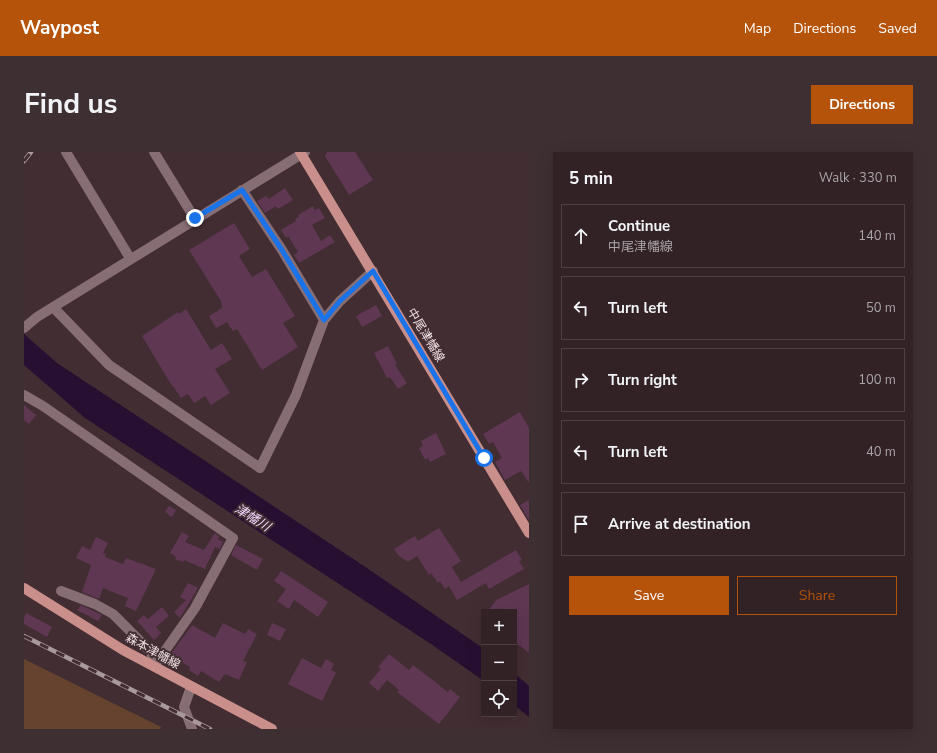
<!DOCTYPE html>
<html lang="en">
<head>
<meta charset="utf-8">
<style>
	body { margin:0; font-family:"Nunito Sans","Noto Sans JP",sans-serif; background:#3d2f32; color:#f1f3f6 }
	.controls { position:absolute; right:12px; bottom:12px; display:grid; overflow:hidden; border-radius:0px; box-shadow:0 4px 16px #0002 }
	.controls button { width:36px; height:36px; display:grid; place-items:center; padding:0; border:0; border-bottom:1px solid #4d3f43; background:#322226; color:#f1f3f6; font:20px sans-serif }
	.stop { position:absolute; width:12px; height:12px; margin:-9px; border:3px solid #1a73e8; border-radius:50%; background:#fff }
	.stop.end { background:#1a73e8; border-color:#fff; box-shadow:0 1px 4px #0008 }
	.list { margin:0; padding:0; list-style:none }
	h2 { display:flex; justify-content:space-between; align-items:center; height:52px; margin:0; padding:0 16px; font-size:17px }
	h2 small { font-size:13px; font-weight:400; color:#a8a4a7 }
	.list li { display:grid; grid-template-columns:26px 1fr auto; gap:12px; align-items:center; box-sizing:border-box; height:64px; margin:0 8px 8px; padding:0 8px; border:1px solid #4d3f43; border-radius:0px }
	.list b { display:block; font-size:15px; white-space:nowrap }
	.list p { margin:0; font-size:13px; white-space:nowrap; color:#a8a4a7 }
	.list em { font-size:13px; font-style:normal; color:#a8a4a7 }
	.actions { display:flex; gap:8px; padding:12px 16px }
	.actions a { flex:1; padding:9px 0; border:1px solid #b45309; border-radius:0px; text-align:center; font-size:14px; color:#b45309 }
	.actions .main { background:#b45309; color:#fff }
	.icon { flex:none; width:22px; height:22px; fill:none; stroke:currentColor; stroke-width:2; stroke-linecap:round; stroke-linejoin:round }
	.map { position:relative; flex:none; width:505px; height:577px; overflow:hidden; border-radius:0px }
	header { display:flex; align-items:center; gap:24px; box-sizing:border-box; height:56px; padding:0 20px; background:#b45309; color:#fff }
	header strong { font-size:19px }
	nav { display:flex; gap:22px; margin-inline-start:auto; font-size:14px }
	.intro { display:flex; align-items:center; justify-content:space-between; box-sizing:border-box; height:96px; padding:0 24px }
	h1 { margin:0; font-size:28px }
	.button { padding:10px 18px; border-radius:0px; background:#b45309; color:#fff; font-size:14px; font-weight:700 }
	main { display:flex; gap:24px; padding:0 24px }
	aside { flex:1; background:#322226; border-radius:0px; box-shadow:0 4px 16px #0002 }
	.map>svg:first-child { display:block }
	.green { fill:#65432f }
	.water { fill:#270f32 }
	.building { fill:#5f3753 }
	.lines { fill:none; stroke-linecap:round; stroke-linejoin:round }
	.minor { stroke:#876e74; stroke-width:10 }
	.major { stroke:#ca8f8b; stroke-width:10 }
	.rail-casing { stroke:#aa999c; stroke-width:4.5 }
	.rail { stroke:#422d32; stroke-width:3; stroke-dasharray:9; stroke-linecap:butt }
	.route { stroke:#1a73e8; stroke-width:5 }
	.labels { text-anchor:middle; stroke-width:4; stroke-linejoin:round; paint-order:stroke }
	.street-label { font-size:12px; fill:#f0e1e4; stroke:#422d32 }
	.water-label { font-size:13px; font-style:italic; fill:#efd5fc; stroke:#422d32 }
</style>
</head>
<body>
<header>
<strong>Waypost</strong>
<nav><a>Map</a><a>Directions</a><a>Saved</a></nav>
</header>
<div class="intro"><h1>Find us</h1><a class="button">Directions</a></div>
<main>
<div class="map">
<svg width="505" height="577" viewBox="0 0 505 577">
	<rect width="100%" height="100%" fill="#422d32"/>
	<path class="green" d="M 0,507 L 137,575 L 136,577 L 0,577 Z"/>
	<path class="water" d="M 0,182 L 33,211 L 340,414 L 460,497 L 460,529 L 407,492 L 61,266 L 0,213 Z
		M 490,521 L 505,534 L 505,565 L 490,553 Z"/>
	<path class="building" d="M 303,0 L 331,0 L 349,28 L 325,43 L 301,4 Z
		M 261,36 L 269,48 L 254,57 L 252,54 L 241,61 L 233,49 L 242,44 L 245,47 Z
		M 289,54 L 291,58 L 295,56 L 301,66 L 288,73 L 297,89 L 306,83 L 311,90 L 275,111 L 270,103 L 274,100 L 264,84 L 262,86 L 257,78 L 272,69 L 271,67 L 275,65 L 274,63 Z
		M 210,71 L 226,97 L 215,104 L 228,125 L 242,117 L 271,164 L 259,171 L 274,195 L 238,218 L 213,177 L 209,179 L 203,170 L 192,176 L 185,164 L 198,156 L 197,149 L 165,98 Z
		M 352,153 L 358,164 L 338,175 L 332,164 Z
		M 162,157 L 187,198 L 198,191 L 208,207 L 191,217 L 206,241 L 187,253 L 181,244 L 170,251 L 164,242 L 157,246 L 149,234 L 148,234 L 118,184 L 154,160 L 155,162 Z
		M 364,194 L 373,212 L 371,213 L 383,231 L 374,237 L 366,225 L 363,226 L 350,201 Z
		M 0,253 L 12,263 L 5,272 L 0,268 Z
		M 496,260 L 505,276 L 505,331 L 497,319 L 481,328 L 471,310 L 478,306 L 469,290 L 465,292 L 459,282 Z
		M 412,281 L 422,302 L 406,310 L 404,306 L 401,308 L 395,296 L 399,294 L 397,289 Z
		M 505,348 L 505,368 L 496,353 Z
		M 145,354 L 152,358 L 148,365 L 141,360 Z
		M 415,376 L 437,409 L 428,415 L 437,430 L 492,398 L 498,408 L 495,409 L 500,417 L 465,437 L 462,431 L 433,448 L 425,434 L 421,437 L 416,429 L 414,431 L 407,421 L 405,423 L 393,404 L 384,410 L 375,404 L 370,397 L 391,384 L 394,389 Z
		M 158,380 L 165,384 L 161,390 L 180,398 L 191,381 L 195,384 L 194,387 L 199,390 L 196,397 L 191,395 L 181,417 L 160,408 L 159,410 L 151,407 L 152,405 L 146,401 Z
		M 72,385 L 84,391 L 79,401 L 82,402 L 81,405 L 99,412 L 102,406 L 132,417 L 112,459 L 101,454 L 104,446 L 79,436 L 75,447 L 58,440 L 67,413 L 52,406 L 58,394 L 66,398 Z
		M 212,393 L 239,407 L 233,418 L 207,403 Z
		M 257,419 L 304,450 L 294,465 L 270,448 L 265,457 L 253,449 L 262,437 L 250,429 Z
		M 164,431 L 174,436 L 156,466 L 150,460 L 162,448 L 156,445 Z
		M 505,432 L 505,501 L 490,489 L 490,460 L 463,460 L 472,448 Z
		M 57,453 L 78,463 L 74,469 L 53,458 Z
		M 138,455 L 145,464 L 132,475 L 137,481 L 130,488 L 113,469 L 120,463 L 124,467 Z
		M 2,461 L 28,475 L 23,485 L 0,472 L 0,466 Z
		M 199,471 L 221,482 L 224,477 L 233,482 L 219,509 L 223,510 L 215,528 L 201,522 L 195,530 L 177,519 L 174,524 L 165,518 L 166,515 L 146,503 L 168,473 L 191,486 Z
		M 248,471 L 262,477 L 256,489 L 243,483 Z
		M 365,502 L 385,518 L 389,513 L 424,540 L 426,537 L 436,545 L 415,572 L 373,540 L 375,538 L 363,528 L 354,539 L 345,531 L 357,517 L 354,515 Z
		M 278,506 L 297,516 L 302,507 L 310,512 L 307,518 L 312,521 L 298,549 L 264,532 Z"/>
	<g class="lines">
		<path class="minor" d="M 42,0 L 106,106
			M 130,0 L 171,67
			M 218,38 L 258,98 L 300,168
			M 29,155 L 85,213 L 236,316 L 272,243 L 300,168 L 316,149 L 349,119
			M 0,176 L 13,165 L 281,0
			M 0,243 L 19,254 L 209,386 L 171,456 L 131,513
			M 37,439 L 71,452 L 89,462 L 127,500 L 131,513
			M 167,535 L 160,555 L 168,577"/>
		<path class="major" d="M 276,0 L 505,381
			M 0,436 L 99,498 L 248,577"/>
		<defs>
			<path id="rail" d="M 0,9 L 7,0
				M 0,484 L 186,577"/>
		</defs>
		<use href="#rail" class="rail-casing"/>
		<use href="#rail" class="rail"/>
	</g>
	<g class="lines">
		<path class="route" d="M 171,66 L 218,38 L 258,98 L 300,168 L 316,149 L 349,119 L 460,306"/>
	</g>
	<g class="labels">
		<g class="street-label">
			<text transform="translate(402 183) rotate(59)" y="4">中尾津幡線</text>
			<text transform="translate(129 499) rotate(29)" y="4">森本津幡線</text>
		</g>
		<g class="water-label">
			<text transform="translate(229 365) rotate(32)" y="5">津幡川</text>
		</g>
	</g>
</svg>
<div class="controls">
<button>+</button>
<button>−</button>
<button><svg class="icon" aria-label="locate" viewBox="0 0 24 24"><circle cx="12" cy="12" r="6"/><path d="M12 2v4M12 18v4M2 12h4M18 12h4"/></svg></button>
</div>
<div class="stop" style="left:460px;top:306px"></div>
<div class="stop end" style="left:171px;top:66px"></div>
</div>
<aside>
<h2>5 min<small>Walk · 330 m</small></h2>
<ul class="list">
<li><svg class="icon" aria-label="ahead" viewBox="0 0 24 24"><path d="M12 20V5M6 11l6-6 6 6"/></svg><div><b>Continue</b><p>中尾津幡線</p></div><em>140 m</em></li>
<li><svg class="icon" aria-label="left" viewBox="0 0 24 24"><path d="M17 20v-9H6M10 6l-5 5 5 5"/></svg><div><b>Turn left</b></div><em>50 m</em></li>
<li><svg class="icon" aria-label="right" viewBox="0 0 24 24"><path d="M7 20v-9h11M14 6l5 5-5 5"/></svg><div><b>Turn right</b></div><em>100 m</em></li>
<li><svg class="icon" aria-label="left" viewBox="0 0 24 24"><path d="M17 20v-9H6M10 6l-5 5 5 5"/></svg><div><b>Turn left</b></div><em>40 m</em></li>
<li><svg class="icon" aria-label="arrive" viewBox="0 0 24 24"><path d="M6 21V4h12l-3 4 3 4H6"/></svg><div><b>Arrive at destination</b></div></li>
</ul>
<div class="actions"><a class="main">Save</a><a>Share</a></div>
</aside>
</main>
</body>
</html>
